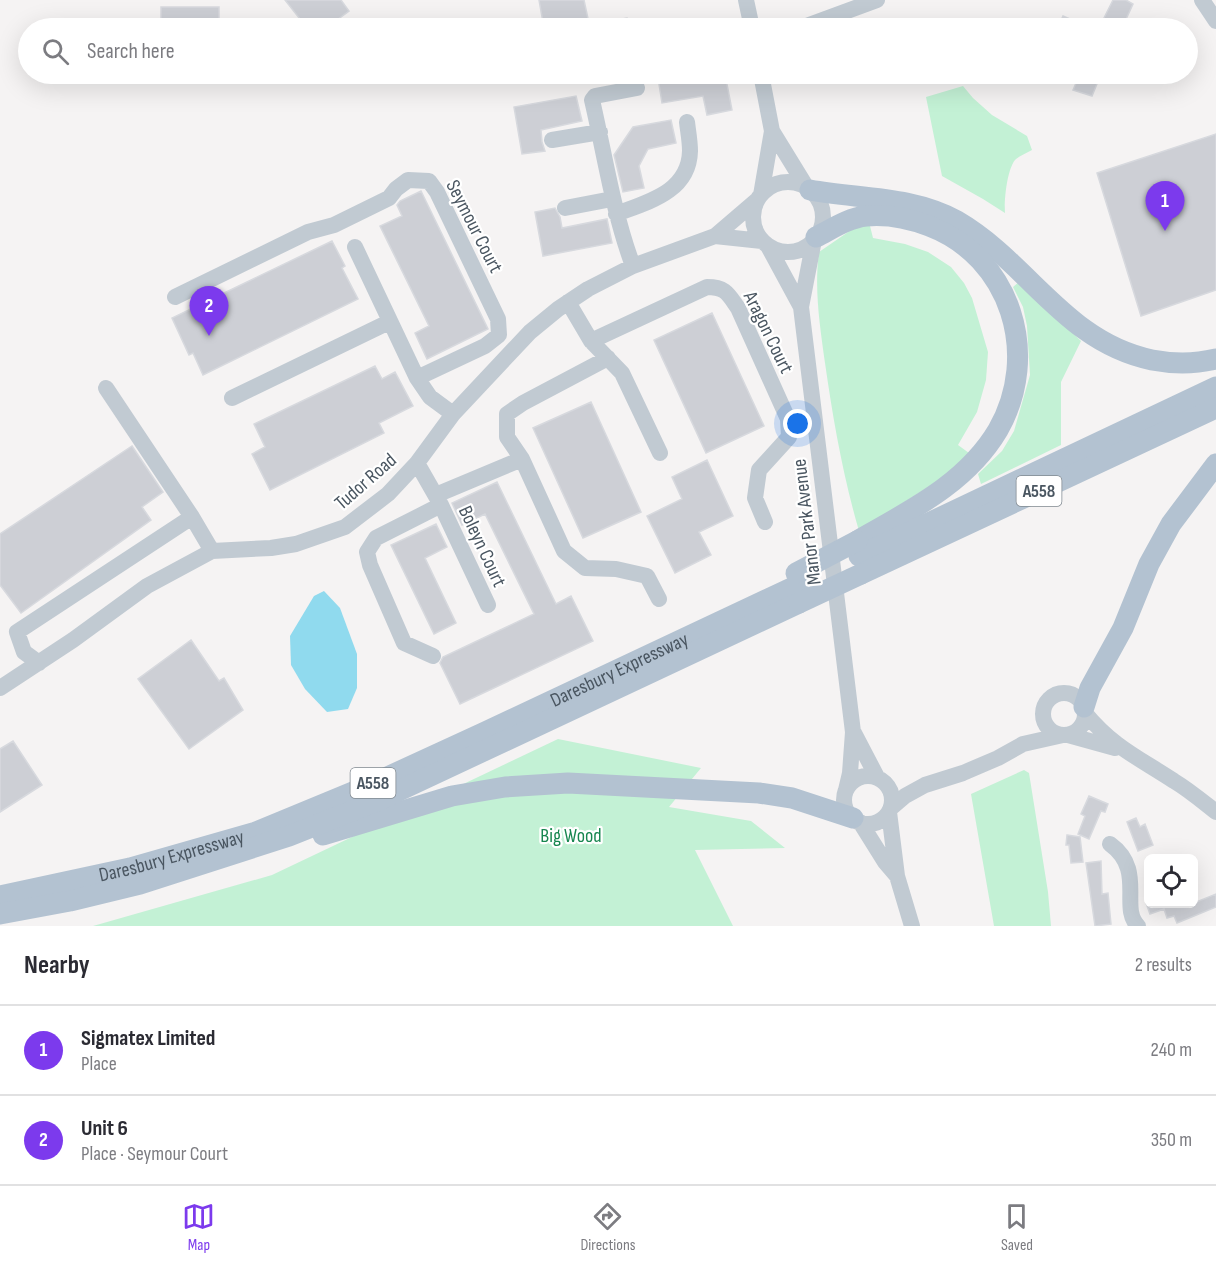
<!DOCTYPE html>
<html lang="en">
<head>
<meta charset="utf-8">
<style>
	body { margin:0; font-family:"Sofia Sans Condensed",sans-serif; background:#f7f7f7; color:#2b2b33 }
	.controls { position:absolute; right:18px; bottom:18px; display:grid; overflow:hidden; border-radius:9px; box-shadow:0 6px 24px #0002 }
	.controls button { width:54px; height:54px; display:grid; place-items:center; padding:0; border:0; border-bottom:2px solid #e1e1e2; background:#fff; color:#2b2b33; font:30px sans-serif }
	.you { position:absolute; left:798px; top:424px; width:21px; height:21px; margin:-15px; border:4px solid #fff; border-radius:50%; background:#1a73e8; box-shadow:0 0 0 9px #1a73e833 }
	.badge { display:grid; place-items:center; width:39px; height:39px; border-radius:50%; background:#7c3aed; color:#fff; font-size:20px; font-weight:700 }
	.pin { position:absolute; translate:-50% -50px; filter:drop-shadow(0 2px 3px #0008) }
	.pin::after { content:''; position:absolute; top:32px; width:21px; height:18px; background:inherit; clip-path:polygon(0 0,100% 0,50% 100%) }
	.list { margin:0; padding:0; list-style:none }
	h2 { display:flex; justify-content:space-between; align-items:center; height:78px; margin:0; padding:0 24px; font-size:26px }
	h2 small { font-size:20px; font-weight:400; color:#7c7c81 }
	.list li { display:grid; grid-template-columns:39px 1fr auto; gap:18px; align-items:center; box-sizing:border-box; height:90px; padding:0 24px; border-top:2px solid #e1e1e2 }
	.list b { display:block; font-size:22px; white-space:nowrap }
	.list p { margin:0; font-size:20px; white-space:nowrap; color:#7c7c81 }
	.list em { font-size:20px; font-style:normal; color:#7c7c81 }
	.icon { flex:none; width:33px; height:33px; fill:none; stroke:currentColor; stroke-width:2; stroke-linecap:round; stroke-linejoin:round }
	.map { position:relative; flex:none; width:1216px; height:926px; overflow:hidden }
	.search { position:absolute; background:#fff; box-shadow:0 6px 24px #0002; left:18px; right:18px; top:18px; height:66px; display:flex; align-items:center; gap:15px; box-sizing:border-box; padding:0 21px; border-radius:33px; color:#7c7c81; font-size:22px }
	.sheet { height:258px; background:#fff }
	nav { display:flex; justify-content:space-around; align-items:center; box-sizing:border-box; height:84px; border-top:2px solid #e1e1e2; background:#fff; font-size:16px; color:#7c7c81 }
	nav a { display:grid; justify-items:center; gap:3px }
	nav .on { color:#7c3aed }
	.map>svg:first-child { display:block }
	.green { fill:#c3f1d5 }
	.water { fill:#90daee }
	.building { fill:#cdcfd5; stroke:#d7d9de; stroke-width:1.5 }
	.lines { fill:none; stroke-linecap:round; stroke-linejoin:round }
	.minor { stroke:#c1cad2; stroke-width:16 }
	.major { stroke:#b3c2d1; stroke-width:21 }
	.major-bridge { stroke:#b3c2d1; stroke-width:21 }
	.labels { text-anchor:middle; stroke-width:4.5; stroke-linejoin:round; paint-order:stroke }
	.shield { fill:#fff; stroke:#808990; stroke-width:1.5 }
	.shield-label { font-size:18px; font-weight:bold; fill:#4a5661 }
	.street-label { font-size:20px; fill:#4a5661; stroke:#fff }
	.park-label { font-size:20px; fill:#17864f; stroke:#fff }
</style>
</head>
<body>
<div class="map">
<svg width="1216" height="926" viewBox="0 0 1216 926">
	<rect width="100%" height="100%" fill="#f5f3f3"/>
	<path class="green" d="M 963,86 L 973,98 L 992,115 L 1027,136 L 1032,150 C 1027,153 1019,156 1015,160 C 1007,170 1004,200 1005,213 L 983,199 L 942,176 L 926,97 Z
		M 869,222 L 873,238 L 905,244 L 928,252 L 951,267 L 964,283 L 972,298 L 988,352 L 986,380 L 977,412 L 958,445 L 969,453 L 947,475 L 859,531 C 843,476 833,419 825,363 C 820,326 814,290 819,252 L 851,230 Z
		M 1019,282 L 1081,341 L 1061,382 L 1061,445 L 981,484 L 978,474 L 1002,451 L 1014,431 L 1030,375 L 1027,326 L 1023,307 L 1013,287 Z
		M 558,739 L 701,768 L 669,807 L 751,821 L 785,848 L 695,850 L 733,926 L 93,926 L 272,875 Z
		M 1024,770 L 1029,773 L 1048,892 L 1051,926 L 994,926 L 971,794 Z"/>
	<path class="water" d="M 324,591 L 340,608 L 357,654 L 357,688 L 348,709 L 327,712 L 305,689 L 291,665 L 290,636 L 314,596 Z"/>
	<path class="building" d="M 285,0 L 341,0 L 349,11 L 326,28 L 307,28 Z
		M 539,0 L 584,0 L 590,28 L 544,28 Z
		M 1113,0 L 1126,0 L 1133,4 L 1122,28 L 1099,28 Z
		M 161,7 L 219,7 L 219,22 L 161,23 Z
		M 1063,16 L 1090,28 L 1058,28 Z
		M 627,18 L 629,28 L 594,28 L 594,24 Z
		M 684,74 L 725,74 L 732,110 L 707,115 L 703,96 L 662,103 L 658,78 Z
		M 1080,74 L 1101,74 L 1092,96 L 1073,90 Z
		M 576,96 L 582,121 L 541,130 L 542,142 L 545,151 L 522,154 L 514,107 Z
		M 671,120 L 676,143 L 648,149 L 639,166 L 644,188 L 623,192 L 614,155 L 633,127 Z
		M 1216,134 L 1216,290 L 1141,316 L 1097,173 Z
		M 421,191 L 488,329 L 427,359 L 415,333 L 429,326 L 380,226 L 402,216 L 397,205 L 400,201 Z
		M 555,208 L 560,217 L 562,228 L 607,219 L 612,243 L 543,256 L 535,212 Z
		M 332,241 L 345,266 L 342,268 L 358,299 L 203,375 L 193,353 L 189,355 L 172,318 Z
		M 712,313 L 764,426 L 706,453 L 654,340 Z
		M 375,366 L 382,379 L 395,372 L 413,406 L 379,423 L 384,433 L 270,490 L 252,454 L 265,447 L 254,424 Z
		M 591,402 L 641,512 L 583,538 L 533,428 Z
		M 132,446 L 163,492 L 142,507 L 151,520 L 21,613 L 0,585 L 0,534 Z
		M 707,460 L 733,516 L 699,532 L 711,555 L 675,573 L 647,516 L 682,499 L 672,477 Z
		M 497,482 L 556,604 L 571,596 L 593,641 L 460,704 L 440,663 L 443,657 L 534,614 L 485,514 L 462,525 L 452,503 Z
		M 436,524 L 447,547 L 425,558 L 456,623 L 434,634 L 391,545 Z
		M 191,640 L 219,681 L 224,678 L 243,710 L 189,749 L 138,679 Z
		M 13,741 L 42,785 L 0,812 L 0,749 Z
		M 1089,796 L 1108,804 L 1105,812 L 1101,811 L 1089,839 L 1078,834 L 1085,816 L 1081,814 Z
		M 1136,818 L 1140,827 L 1145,824 L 1153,845 L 1138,851 L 1127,822 Z
		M 1067,835 L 1080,837 L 1083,862 L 1071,863 L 1069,845 L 1066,845 Z
		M 1101,861 L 1102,894 L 1108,893 L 1111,924 L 1095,926 L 1086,863 Z
		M 1216,894 L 1216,907 L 1177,923 L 1174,916 L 1167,918 L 1164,909 L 1150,914 L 1146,903 L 1175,903 L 1173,906 L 1181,903 L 1194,903 Z"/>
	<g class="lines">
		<path class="minor" d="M 746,0 L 752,28
			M 1202,0 L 1216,21
			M 801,28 L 877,0
			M 761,74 L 772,131 L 807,188
			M 552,140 L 600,132
			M753 217a35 35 0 1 1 70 0a35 35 0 1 1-70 0Z
			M 761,195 L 772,131
			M 565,208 L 612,199
			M 616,214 C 648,202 689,192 690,151 C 690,141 688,131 687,122
			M 715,236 L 762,241
			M 814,240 L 801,307 L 853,732 L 850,773 L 846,790
			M 768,246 L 801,307
			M 355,247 L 417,378 L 430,397 L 453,414
			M 633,266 C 613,212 605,156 592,100 L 595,96 L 637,88
			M 175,297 L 308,232 L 334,225 L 389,198 L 396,189 L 408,180 L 429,181 L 437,192 L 498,319 L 499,335 L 485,346 L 417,378
			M 568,302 L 591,341 L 622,373 L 660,453
			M 591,341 L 707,287 C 726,287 728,294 738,308 L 788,419 L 789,437 L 759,470 L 755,498 L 765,522
			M 608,358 L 523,403 L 507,414 L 507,437 L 522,459 L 564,551 L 585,568 L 616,569 L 647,576 L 659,599
			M 106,388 L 192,517 L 212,551
			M 232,398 L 389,322
			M 417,463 L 441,505 L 488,605
			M 436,495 L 522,459
			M 433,656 L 404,643 L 370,565 L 367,552 L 376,538 L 441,505
			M 39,663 L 24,652 L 17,632 L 192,517
			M 0,688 L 73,640 L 147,586 L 212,551 L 271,548 L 296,544 L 345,527 L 388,494 L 417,463 L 453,414 L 530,332 L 558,309 L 588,289 L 633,266 L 715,236 L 757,200
			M1043 714a21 21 0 1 1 42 0a21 21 0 1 1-42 0Z
			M 1085,713 C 1113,747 1139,758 1174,781 C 1189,790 1202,801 1216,812
			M 854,733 L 877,777
			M 1068,735 L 1115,748
			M844 800a24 24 0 1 1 48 0a24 24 0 1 1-48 0Z
			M 891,808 L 905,796 L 925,785 L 963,773 L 998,758 L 1023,744 L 1063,735
			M 889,812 L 897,876 L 912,926
			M 860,822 L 885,862 L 897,876
			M 1110,844 C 1146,870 1119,908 1138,926"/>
		<g class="major">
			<path d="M 810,190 C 859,199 912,196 957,221 C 1029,263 1065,342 1152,360 C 1173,364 1195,364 1216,359"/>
			<path d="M 816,237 C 832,229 848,218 866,216 C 888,214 908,218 929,226 C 1011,257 1041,355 998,430 C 966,484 909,511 857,541"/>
			<path d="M 859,556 L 1216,387"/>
			<path d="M 861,574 L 1216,408"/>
			<path d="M 1084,707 L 1090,688 L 1123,628 L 1149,564 L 1171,524 L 1216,464"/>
			<path d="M 323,835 L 452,796 L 505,787 L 568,783 L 759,793 L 792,798 L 853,818"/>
			<path id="s1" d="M 0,896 L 130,868 L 256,832 L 370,785 L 483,733 L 798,585"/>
			<path d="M 0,914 L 70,901 L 140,884 L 289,836 L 377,801 L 799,603"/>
		</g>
		<path class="major-bridge" d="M 796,573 L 857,541
			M 799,603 L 861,574"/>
	</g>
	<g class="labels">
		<g class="shield">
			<rect x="1016.5" y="476" width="45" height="30" rx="4.5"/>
			<rect x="350.5" y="768" width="45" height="30" rx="4.5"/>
		</g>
		<g class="shield-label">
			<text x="1039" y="497">A558</text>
			<text x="373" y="789">A558</text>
		</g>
		<g class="street-label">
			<text transform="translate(475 226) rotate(63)" y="7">Seymour Court</text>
			<text transform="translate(769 332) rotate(64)" y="7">Aragon Court</text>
			<text transform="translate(365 481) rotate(-41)" y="7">Tudor Road</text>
			<text transform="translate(806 522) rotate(-97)" y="7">Manor Park Avenue</text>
			<text transform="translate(483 546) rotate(65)" y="7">Boleyn Court</text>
			<text dy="7" stroke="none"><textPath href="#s1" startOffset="662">Daresbury Expressway</textPath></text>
			<text dy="7" stroke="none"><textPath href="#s1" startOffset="176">Daresbury Expressway</textPath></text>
		</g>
		<g class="park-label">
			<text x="571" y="842">Big Wood</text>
		</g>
	</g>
</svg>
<div class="controls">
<button><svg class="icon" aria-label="locate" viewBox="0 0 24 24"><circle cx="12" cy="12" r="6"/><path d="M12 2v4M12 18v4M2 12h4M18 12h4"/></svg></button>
</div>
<div class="you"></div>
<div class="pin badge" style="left:1165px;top:231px">1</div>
<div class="pin badge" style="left:209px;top:336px">2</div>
<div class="search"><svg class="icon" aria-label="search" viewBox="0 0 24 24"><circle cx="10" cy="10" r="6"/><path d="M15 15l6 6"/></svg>Search here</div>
</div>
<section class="sheet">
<h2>Nearby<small>2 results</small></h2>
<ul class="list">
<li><span class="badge">1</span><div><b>Sigmatex Limited</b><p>Place</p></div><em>240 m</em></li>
<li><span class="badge">2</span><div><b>Unit 6</b><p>Place · Seymour Court</p></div><em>350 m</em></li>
</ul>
</section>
<nav>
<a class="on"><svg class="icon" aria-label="map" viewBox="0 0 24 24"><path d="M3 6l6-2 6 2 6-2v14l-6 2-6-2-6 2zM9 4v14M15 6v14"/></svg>Map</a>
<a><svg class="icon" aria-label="directions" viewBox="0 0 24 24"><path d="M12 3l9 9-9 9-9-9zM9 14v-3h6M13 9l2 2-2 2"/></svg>Directions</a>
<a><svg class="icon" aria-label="saved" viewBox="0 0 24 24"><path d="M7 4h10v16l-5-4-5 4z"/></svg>Saved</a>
</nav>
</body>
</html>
